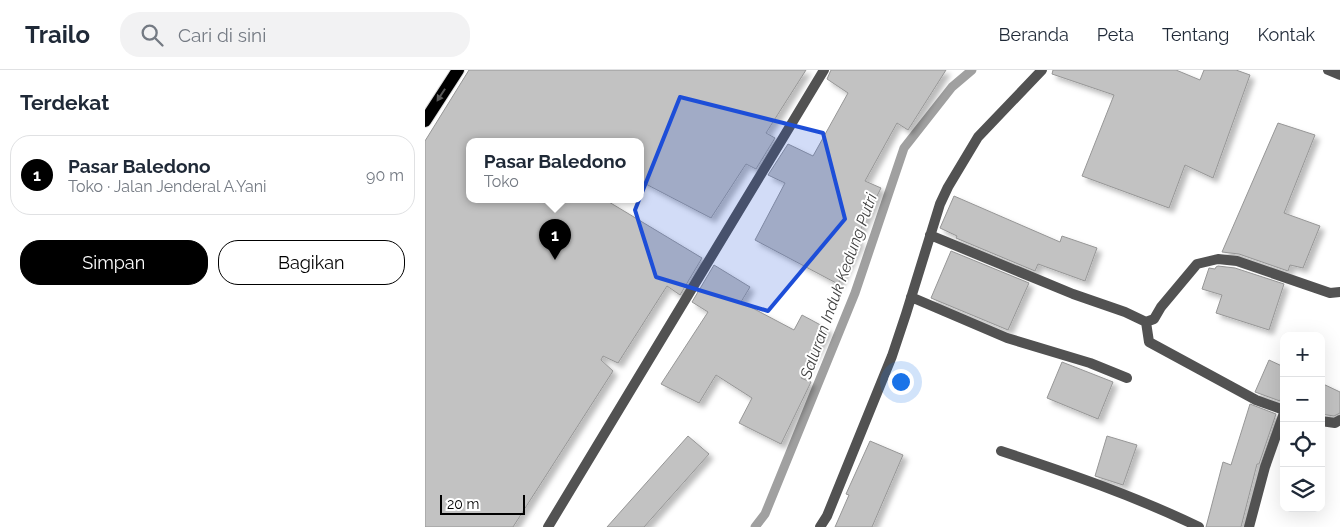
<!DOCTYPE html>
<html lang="id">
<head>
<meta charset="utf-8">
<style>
	body { margin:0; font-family:Raleway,sans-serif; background:#f2f2f3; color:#1f2937 }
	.controls { position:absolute; right:15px; bottom:15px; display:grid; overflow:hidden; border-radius:10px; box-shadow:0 5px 20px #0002 }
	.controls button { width:45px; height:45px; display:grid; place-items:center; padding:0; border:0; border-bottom:1px solid #e0e1e3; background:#fff; color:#1f2937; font:25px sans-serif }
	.scale { position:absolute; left:15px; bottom:12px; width:85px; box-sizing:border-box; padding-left:5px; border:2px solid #000; border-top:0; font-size:14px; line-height:18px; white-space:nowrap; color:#000; -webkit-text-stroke:4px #fff; paint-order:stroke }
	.you { position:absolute; left:475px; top:311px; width:18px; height:18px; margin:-12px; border:4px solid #fff; border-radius:50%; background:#1a73e8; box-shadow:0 0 0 8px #1a73e833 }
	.badge { display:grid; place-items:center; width:32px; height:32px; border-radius:50%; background:#000; color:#fff; font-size:16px; font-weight:700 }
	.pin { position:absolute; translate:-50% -41px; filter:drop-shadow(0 1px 2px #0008) }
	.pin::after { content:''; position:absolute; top:26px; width:18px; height:15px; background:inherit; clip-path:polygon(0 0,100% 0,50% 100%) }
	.popup { position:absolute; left:41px; top:68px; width:178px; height:65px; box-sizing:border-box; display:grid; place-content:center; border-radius:10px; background:#fff; filter:drop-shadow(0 1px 4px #0005); font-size:16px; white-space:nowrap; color:#747a83 }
	.popup b { font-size:19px; color:#1f2937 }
	.popup::after { content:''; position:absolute; left:50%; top:100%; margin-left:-10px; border:10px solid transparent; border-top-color:#fff }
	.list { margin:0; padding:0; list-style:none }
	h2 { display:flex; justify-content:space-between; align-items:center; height:65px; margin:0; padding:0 20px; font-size:21px }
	h2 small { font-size:16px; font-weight:400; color:#747a83 }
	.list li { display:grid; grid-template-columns:32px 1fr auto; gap:15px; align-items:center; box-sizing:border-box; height:80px; margin:0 10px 10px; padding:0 10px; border:1px solid #e0e1e3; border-radius:20px }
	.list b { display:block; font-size:19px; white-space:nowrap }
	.list p { margin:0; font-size:16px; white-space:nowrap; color:#747a83 }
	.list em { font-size:16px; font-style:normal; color:#747a83 }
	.actions { display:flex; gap:10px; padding:15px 20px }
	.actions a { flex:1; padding:11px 0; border:1px solid #000; border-radius:20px; text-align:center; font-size:18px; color:#000 }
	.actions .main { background:#000; color:#fff }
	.icon { flex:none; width:28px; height:28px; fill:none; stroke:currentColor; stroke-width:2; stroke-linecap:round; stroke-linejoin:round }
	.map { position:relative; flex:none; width:915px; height:457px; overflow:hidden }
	header { display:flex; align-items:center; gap:30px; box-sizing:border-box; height:70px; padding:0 25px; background:#fff; border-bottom:1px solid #e0e1e3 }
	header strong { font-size:24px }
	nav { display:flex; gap:28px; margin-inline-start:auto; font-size:18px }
	.search { width:350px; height:45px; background:#f2f2f3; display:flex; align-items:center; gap:12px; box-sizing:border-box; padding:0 18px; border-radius:20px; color:#747a83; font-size:19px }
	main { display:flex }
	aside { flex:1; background:#fff }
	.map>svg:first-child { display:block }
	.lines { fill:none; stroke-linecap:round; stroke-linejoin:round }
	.stream { stroke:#a0a0a0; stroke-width:9 }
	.building { fill:#c2c2c2; stroke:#969696; filter:url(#shadow) }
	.primary-casing { stroke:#dbdbdb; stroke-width:14 }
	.street { stroke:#525252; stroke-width:10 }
	.primary { stroke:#000; stroke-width:12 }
	.oneway { fill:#595959 }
	.marked { fill:#1d4ed8; fill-opacity:0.2; stroke:#1d4ed8; stroke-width:4; stroke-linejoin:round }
	.labels { text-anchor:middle; stroke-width:4; stroke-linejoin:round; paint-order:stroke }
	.water-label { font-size:16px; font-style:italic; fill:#414141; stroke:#fff }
</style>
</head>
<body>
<header>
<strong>Trailo</strong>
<div class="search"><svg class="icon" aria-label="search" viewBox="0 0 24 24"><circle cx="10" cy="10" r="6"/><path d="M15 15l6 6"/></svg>Cari di sini</div>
<nav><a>Beranda</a><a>Peta</a><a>Tentang</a><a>Kontak</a></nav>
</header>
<main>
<aside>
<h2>Terdekat<small></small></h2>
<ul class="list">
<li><span class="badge">1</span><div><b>Pasar Baledono</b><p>Toko · Jalan Jenderal A.Yani</p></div><em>90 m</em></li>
</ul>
<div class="actions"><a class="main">Simpan</a><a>Bagikan</a></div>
</aside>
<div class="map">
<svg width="915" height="457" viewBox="0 0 915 457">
	<defs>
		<filter id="shadow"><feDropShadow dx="4.5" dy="4.5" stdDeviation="2.5" flood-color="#0004"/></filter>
	</defs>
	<rect width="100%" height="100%" fill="#fff"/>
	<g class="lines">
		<path class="stream" d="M 330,457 L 340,444 L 430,223 L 479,78 L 527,17 L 547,0"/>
	</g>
	<path class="building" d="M 44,0 L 381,0 L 341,63 L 350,68 L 331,99 L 321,94 L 286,148 L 215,111 L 215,71 L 45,71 L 45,129 L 179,129 L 277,188 L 255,225 L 242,216 L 193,293 L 178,286 L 176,290 L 188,301 L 88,457 L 0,457 L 0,71 Z
		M 406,0 L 521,0 L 483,60 L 472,53 L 440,111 L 456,118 L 431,169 L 435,171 L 413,214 L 330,170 L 360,113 L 343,105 L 363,74 L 388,86 L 423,23 L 402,9 Z
		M 628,0 L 751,0 L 775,10 L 779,0 L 811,0 L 825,5 L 788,108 L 760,95 L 744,138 L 657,106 L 689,25 L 627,4 Z
		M 853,53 L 890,65 L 859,143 L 895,156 L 878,198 L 865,195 L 863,201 L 814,184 L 797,182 Z
		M 529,126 L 635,172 L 637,166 L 672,178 L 660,211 L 613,194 L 610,201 L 531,168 L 532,166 L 515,158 Z
		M 526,181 L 604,213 L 583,260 L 506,228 Z
		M 289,195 L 325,217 L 316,232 L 369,260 L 377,245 L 403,259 L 376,308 L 386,312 L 356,374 L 314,353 L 327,328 L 291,305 L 274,333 L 236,314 L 283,242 L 267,232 Z
		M 793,196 L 810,198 L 859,214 L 844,260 L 791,243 L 797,225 L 777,219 L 784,198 L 790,199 L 791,197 Z
		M 844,290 L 859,297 L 859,327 L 856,326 L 855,331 L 830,322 Z
		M 637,292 L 688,312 L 673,349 L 622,328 Z
		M 896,313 L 915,322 L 915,343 L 909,346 L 896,344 Z
		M 825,334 L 851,344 L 834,394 L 832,394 L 816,457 L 781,457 L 798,392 L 806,395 Z
		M 263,366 L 284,384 L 219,457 L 182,457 Z
		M 682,366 L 712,375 L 698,415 L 670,406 Z
		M 445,371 L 478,385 L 447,457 L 410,457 L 424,425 L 421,424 Z"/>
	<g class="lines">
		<defs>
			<path id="primary" d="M 0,51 L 33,0"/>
		</defs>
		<use href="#primary" class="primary-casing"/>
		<path class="street" d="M 903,0 L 915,5
			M 505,165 L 648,224 L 700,242 L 721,252 L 729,249 L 736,237 L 772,194 L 793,189 L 812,191 L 905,223 L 915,222
			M 486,227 L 582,268 L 665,293 L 702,308
			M 721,252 L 724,272 L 831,330 L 859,340
			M 896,351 L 910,353 L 915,350
			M 576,381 C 643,403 710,426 774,457
			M 123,457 L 399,0
			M 395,457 L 402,446 L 467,286 L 481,244 L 515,134 L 523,117 L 553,67 L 617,0
			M 824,457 L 840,397 L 859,343"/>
		<use href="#primary" class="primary"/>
	</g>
	<defs><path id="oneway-solid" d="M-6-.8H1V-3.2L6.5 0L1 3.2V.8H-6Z" transform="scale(1.25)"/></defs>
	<use class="oneway" href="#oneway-solid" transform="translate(16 25) rotate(123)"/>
	<path class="marked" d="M 255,27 L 398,63 L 420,149 L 343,241 L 231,207 L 210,140 Z"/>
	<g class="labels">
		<g class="water-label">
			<text transform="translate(413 216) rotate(-70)" y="6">Saluran Induk Kedung Putri</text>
		</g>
	</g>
</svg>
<div class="controls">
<button>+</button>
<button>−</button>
<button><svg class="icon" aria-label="locate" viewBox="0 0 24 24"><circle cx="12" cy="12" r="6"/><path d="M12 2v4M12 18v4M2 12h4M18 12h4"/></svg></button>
<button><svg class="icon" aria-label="layers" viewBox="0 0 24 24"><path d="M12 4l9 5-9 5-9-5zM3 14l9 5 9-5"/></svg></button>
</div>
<div class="scale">20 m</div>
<div class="you"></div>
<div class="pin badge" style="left:130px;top:190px">1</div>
<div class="popup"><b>Pasar Baledono</b>Toko</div>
</div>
</main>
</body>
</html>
